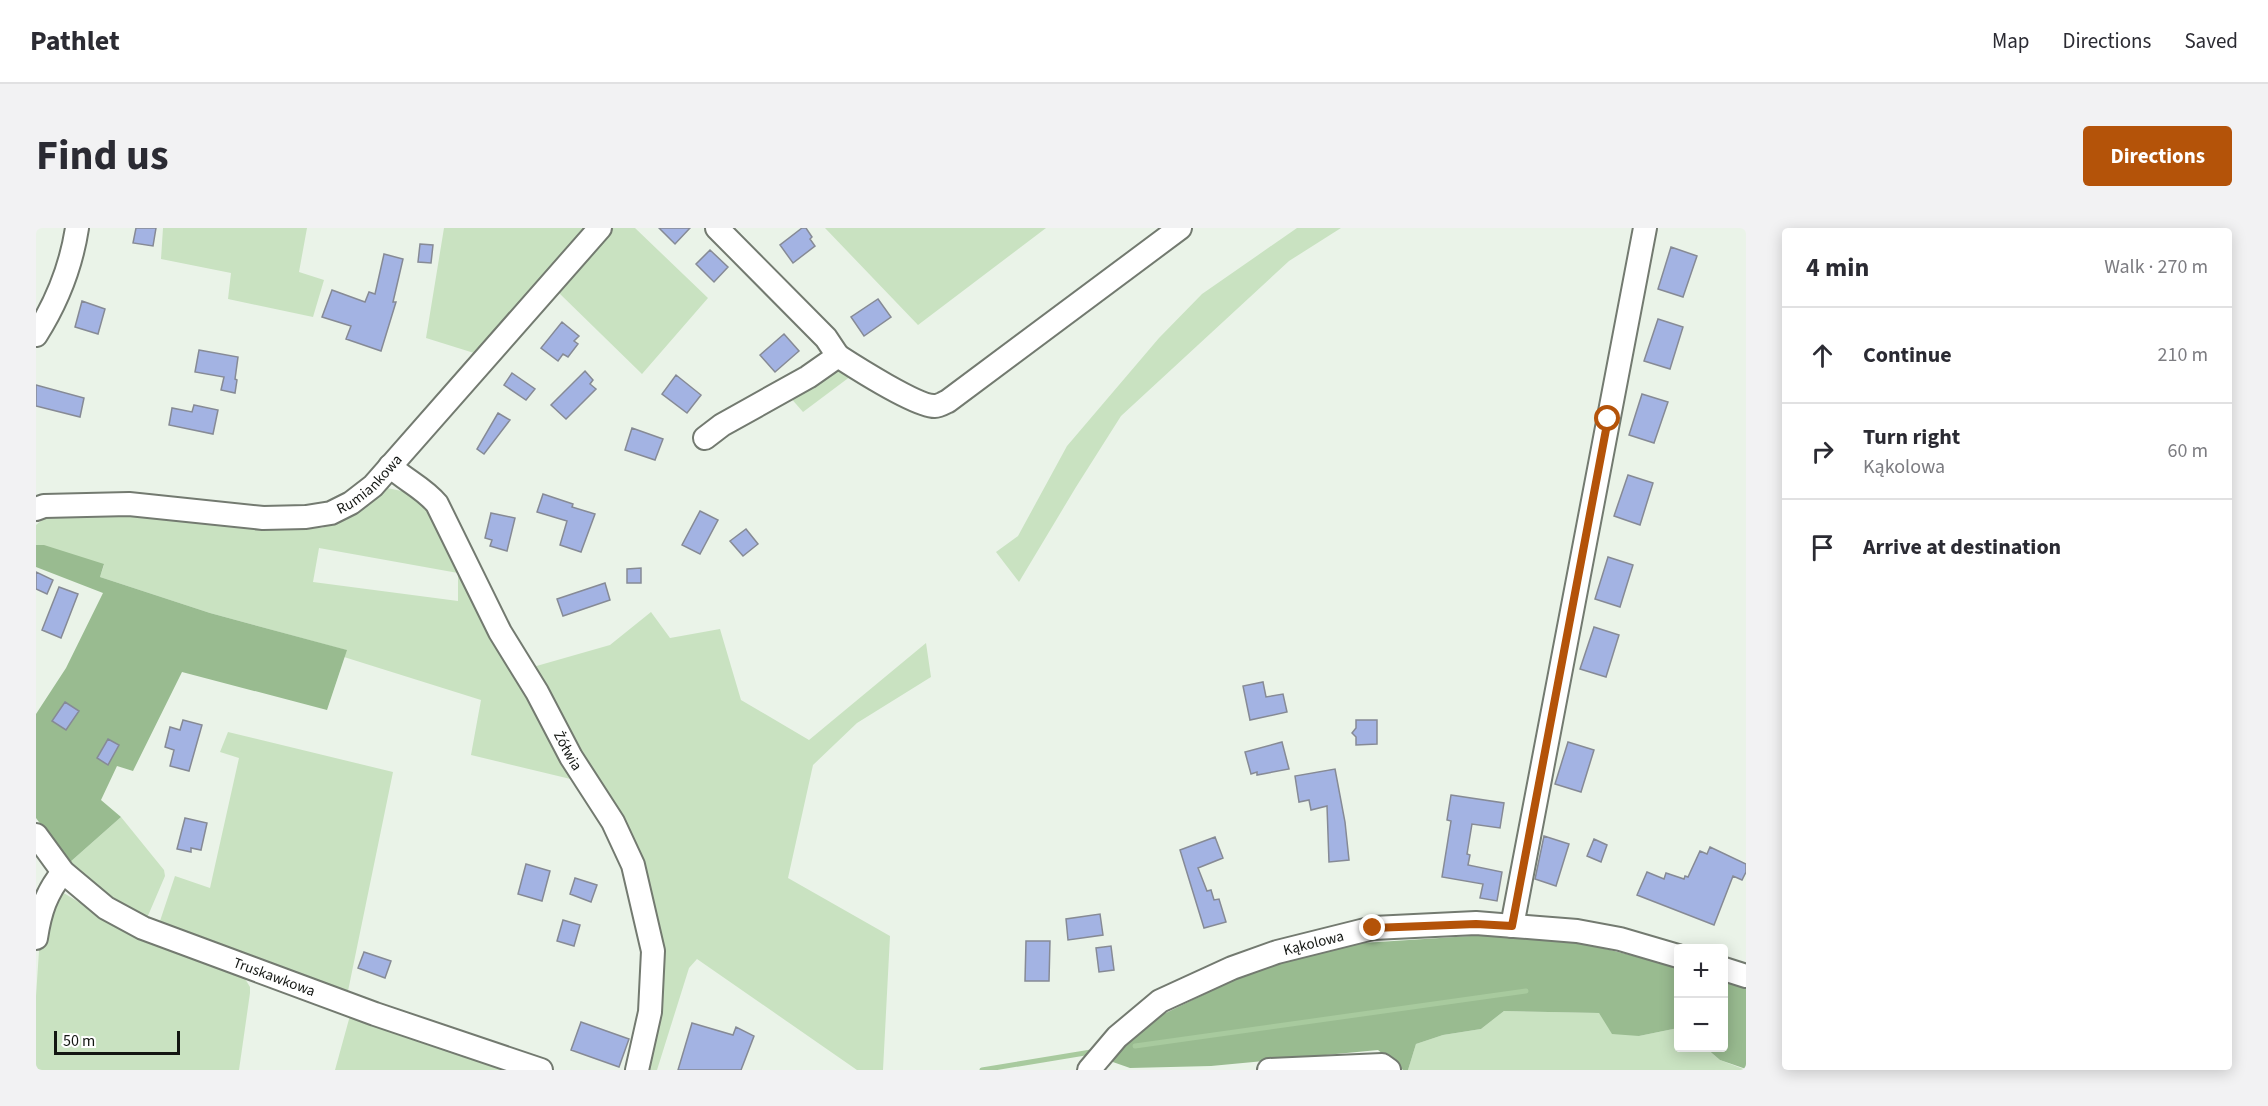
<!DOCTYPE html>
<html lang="en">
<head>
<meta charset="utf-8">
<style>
	body { margin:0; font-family:"Source Sans 3",sans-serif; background:#f2f2f3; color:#2b2b33 }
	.controls { position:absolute; right:18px; bottom:18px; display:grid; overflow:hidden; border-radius:6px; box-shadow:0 3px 15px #0003 }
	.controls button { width:54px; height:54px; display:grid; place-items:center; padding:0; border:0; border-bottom:2px solid #e1e1e2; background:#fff; color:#2b2b33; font:30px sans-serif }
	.scale { position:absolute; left:18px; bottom:15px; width:126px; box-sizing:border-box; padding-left:6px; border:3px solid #131612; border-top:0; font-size:16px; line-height:21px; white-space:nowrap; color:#131612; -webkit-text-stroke:4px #fff; paint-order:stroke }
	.stop { position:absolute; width:18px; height:18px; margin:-14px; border:4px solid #b45309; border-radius:50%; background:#fff }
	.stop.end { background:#b45309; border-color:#fff; box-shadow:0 2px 6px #0008 }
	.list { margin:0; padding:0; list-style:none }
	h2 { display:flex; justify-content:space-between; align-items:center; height:78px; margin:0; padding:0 24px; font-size:26px }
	h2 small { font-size:20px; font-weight:400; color:#7c7c81 }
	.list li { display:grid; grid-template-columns:39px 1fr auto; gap:18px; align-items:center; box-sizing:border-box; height:96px; padding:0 24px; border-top:2px solid #e1e1e2 }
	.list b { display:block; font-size:22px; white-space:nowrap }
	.list p { margin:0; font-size:20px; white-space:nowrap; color:#7c7c81 }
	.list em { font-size:20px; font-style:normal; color:#7c7c81 }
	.icon { flex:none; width:33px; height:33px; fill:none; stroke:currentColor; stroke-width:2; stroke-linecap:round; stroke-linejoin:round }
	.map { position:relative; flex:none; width:1710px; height:842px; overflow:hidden; border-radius:6px }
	header { display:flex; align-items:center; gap:36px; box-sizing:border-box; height:84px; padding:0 30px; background:#fff; border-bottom:2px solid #e1e1e2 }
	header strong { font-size:28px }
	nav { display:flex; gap:33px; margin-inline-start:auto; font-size:21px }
	.intro { display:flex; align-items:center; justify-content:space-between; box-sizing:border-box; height:144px; padding:0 36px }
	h1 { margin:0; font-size:42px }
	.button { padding:15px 27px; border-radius:6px; background:#b45309; color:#fff; font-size:21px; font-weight:700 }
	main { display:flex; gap:36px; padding:0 36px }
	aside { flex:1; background:#fff; border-radius:6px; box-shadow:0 3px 15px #0003 }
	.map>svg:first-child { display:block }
	.green { fill:#c9e2c1; fill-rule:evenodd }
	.forest { fill:#99bb90 }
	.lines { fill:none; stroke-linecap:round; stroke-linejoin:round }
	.stream { stroke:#a8ca9e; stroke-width:5 }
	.building { fill:#a3b3e3; stroke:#868a95; stroke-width:1.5 }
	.minor-casing { stroke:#737a70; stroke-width:26 }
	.minor { stroke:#fff; stroke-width:22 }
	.route { stroke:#b45309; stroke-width:8 }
	.labels { text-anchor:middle; stroke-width:5; stroke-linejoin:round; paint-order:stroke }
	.street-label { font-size:15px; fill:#131612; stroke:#fff }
</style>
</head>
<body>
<header>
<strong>Pathlet</strong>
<nav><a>Map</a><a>Directions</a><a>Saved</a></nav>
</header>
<div class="intro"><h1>Find us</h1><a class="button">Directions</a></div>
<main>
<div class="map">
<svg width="1710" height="842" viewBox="0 0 1710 842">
	<rect width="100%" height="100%" fill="#eaf3e8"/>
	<path class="green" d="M 127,0 L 271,0 L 263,44 L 288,52 L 277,89 L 192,71 L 195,45 L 125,31 Z
		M 408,0 L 551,0 L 438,125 L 390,110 Z
		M 575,0 L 599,0 L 672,70 L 606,146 L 522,64 Z
		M 789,0 L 1010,0 L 882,97 Z
		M 1261,0 L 1305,0 L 1253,33 L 1085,188 L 1040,259 L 983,354 L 960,324 L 982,308 L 1031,218 L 1123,110 L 1166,66 Z
		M 799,139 L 815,148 L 767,184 L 753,168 Z
		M 351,260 L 390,268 L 547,554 L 435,527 L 445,472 L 308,429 L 310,422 L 174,385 L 64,349 L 68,337 L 0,321 L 0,297 L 10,289 L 86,285 L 224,301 L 286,300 L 317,286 ZM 283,320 L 422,345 L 422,373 L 277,354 Z
		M 615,384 L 634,410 L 684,401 L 705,472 L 773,512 L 890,415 L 895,449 L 821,495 L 777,537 L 752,650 L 854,708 L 847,842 L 821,842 L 661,731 L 653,740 L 621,842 L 610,842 L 626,726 L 548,533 L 497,439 L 574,417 Z
		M 192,504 L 357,544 L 312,763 L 123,696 L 139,648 L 174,660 L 203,530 L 184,524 Z
		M 85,589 L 128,642 L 129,648 L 111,690 L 72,669 L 33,635 Z
		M 26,664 L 108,713 L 208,749 L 214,759 L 214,765 L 203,842 L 0,842 L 0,768 L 3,723 L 13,678 Z
		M 1468,783 L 1563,785 L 1603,808 L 1642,800 L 1642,820 L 1670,820 L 1684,832 L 1710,842 L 1372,842 L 1380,816 L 1407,807 L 1445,801 Z
		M 315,784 L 466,842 L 299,842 Z"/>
	<path class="forest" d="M 0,317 L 8,317 L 68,336 L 64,349 L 174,385 L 311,422 L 291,482 L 146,444 L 97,543 L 81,538 L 65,572 L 85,589 L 33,635 L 0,590 L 0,486 L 30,440 L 67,365 L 0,339 Z
		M 1450,707 L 1550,716 L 1642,739 L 1642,800 L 1603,808 L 1576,806 L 1563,785 L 1468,783 L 1445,801 L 1407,807 L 1380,816 L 1372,842 L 1367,842 L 1342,822 L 1175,838 L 1094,840 L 1074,833 L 1109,795 L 1229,737 L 1327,715 Z
		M 1688,752 L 1710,760 L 1710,841 L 1684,832 L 1670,820 L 1688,820 Z"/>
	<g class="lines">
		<path class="stream" d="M 1099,818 L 1490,763
			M 946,842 L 1055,824"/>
	</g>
	<path class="building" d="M 100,0 L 120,0 L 117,18 L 97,15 Z
		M 623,0 L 654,0 L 639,16 Z
		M 766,0 L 770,0 L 776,9 L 774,11 L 779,18 L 757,35 L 744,17 Z
		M 384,16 L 397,17 L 395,35 L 382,34 Z
		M 1635,19 L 1661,28 L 1647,69 L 1622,61 Z
		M 674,22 L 692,39 L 678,54 L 660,36 Z
		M 348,26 L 367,31 L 357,74 L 360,74 L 345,123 L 310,111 L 315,98 L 286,89 L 296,62 L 329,74 L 333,64 L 339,66 Z
		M 842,71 L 855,89 L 828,108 L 815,89 Z
		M 46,73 L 69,81 L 62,106 L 39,99 Z
		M 1622,91 L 1647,99 L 1634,141 L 1608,133 Z
		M 526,94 L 543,108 L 538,113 L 542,116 L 532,129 L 527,126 L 522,133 L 505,120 Z
		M 748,106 L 763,123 L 739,144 L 724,127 Z
		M 163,122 L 202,129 L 199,151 L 201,152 L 199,165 L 185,162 L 188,149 L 159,144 Z
		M 549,143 L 557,152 L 554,156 L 560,161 L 530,191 L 515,177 Z
		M 476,145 L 499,161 L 490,172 L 468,157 Z
		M 640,147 L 665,167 L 651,185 L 626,166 Z
		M 0,157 L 48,170 L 44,189 L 0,178 Z
		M 1606,166 L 1632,174 L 1618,215 L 1593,207 Z
		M 158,177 L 182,182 L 177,206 L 133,197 L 136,180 L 156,184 Z
		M 462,185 L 474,192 L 448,226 L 441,221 Z
		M 596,200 L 627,211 L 619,232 L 589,222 Z
		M 1592,247 L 1617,255 L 1604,297 L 1578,288 Z
		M 507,266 L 537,276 L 536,279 L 559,286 L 545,324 L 524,317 L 531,293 L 501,284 Z
		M 664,283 L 682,292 L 664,326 L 646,317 Z
		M 455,285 L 479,290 L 471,323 L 454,318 L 456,312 L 449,310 Z
		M 710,301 L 722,316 L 707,328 L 694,313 Z
		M 1572,329 L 1597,337 L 1584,379 L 1559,371 Z
		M 605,340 L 605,355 L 591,355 L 591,341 Z
		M 0,344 L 17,352 L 11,366 L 0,361 Z
		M 569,355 L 574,372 L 527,388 L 521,371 Z
		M 23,359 L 42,366 L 25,410 L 6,402 Z
		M 1558,399 L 1583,407 L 1570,449 L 1544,441 Z
		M 1227,454 L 1230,469 L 1247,466 L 1251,484 L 1214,492 L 1207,458 Z
		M 29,474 L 43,483 L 30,502 L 16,493 Z
		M 147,492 L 166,497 L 153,543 L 134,538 L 138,522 L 129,519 L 134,499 L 144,502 Z
		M 1320,492 L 1341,492 L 1341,516 L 1320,517 L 1320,509 L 1316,505 L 1320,500 Z
		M 72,511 L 83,517 L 72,537 L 61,530 Z
		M 1246,514 L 1253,541 L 1221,547 L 1221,544 L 1215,546 L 1209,524 Z
		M 1532,514 L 1558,522 L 1545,564 L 1519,556 Z
		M 1299,541 L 1309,594 L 1313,632 L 1293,634 L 1291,578 L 1275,582 L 1273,572 L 1263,574 L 1259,548 Z
		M 1415,567 L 1468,575 L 1464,600 L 1436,596 L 1431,626 L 1434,627 L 1432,637 L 1466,644 L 1461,673 L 1444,670 L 1447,656 L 1406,649 L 1415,593 L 1411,592 Z
		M 149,590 L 171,595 L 165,622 L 155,620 L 155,624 L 141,621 Z
		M 1508,608 L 1533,616 L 1520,658 L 1499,651 Z
		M 1179,609 L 1187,630 L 1162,640 L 1171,663 L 1175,662 L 1178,672 L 1183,671 L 1190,694 L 1168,700 L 1144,622 Z
		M 1558,611 L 1571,617 L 1565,634 L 1551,628 Z
		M 1674,619 L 1710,636 L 1710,644 L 1706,652 L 1697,648 L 1678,697 L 1601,667 L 1611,644 L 1628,651 L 1630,645 L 1648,651 L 1649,648 L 1652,649 L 1664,623 L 1671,626 Z
		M 490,636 L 514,643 L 506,673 L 482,666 Z
		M 539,650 L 561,657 L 555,674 L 534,666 Z
		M 1064,686 L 1067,707 L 1032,712 L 1030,691 Z
		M 527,692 L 544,697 L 538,718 L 521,713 Z
		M 990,713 L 1014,713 L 1013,753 L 989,753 Z
		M 1075,718 L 1078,742 L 1063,744 L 1060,720 Z
		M 328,724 L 355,733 L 349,750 L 322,740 Z
		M 545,794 L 593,811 L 583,839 L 535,822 Z
		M 656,795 L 697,807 L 700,799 L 718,808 L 705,842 L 642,842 Z"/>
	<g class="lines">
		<defs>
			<g id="minor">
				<path d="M 0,107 C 21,74 35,39 41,0"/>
				<path d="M 802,128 C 819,139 882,179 899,178 C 903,178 908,175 912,173 L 1144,0"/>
				<path d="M 669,210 L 686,197 L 772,149 L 802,128 L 790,110 L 681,0"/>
				<path id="s1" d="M 354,238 C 369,252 388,260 401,276 L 464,404 L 501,464 L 535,529 L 577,594 L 597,637 L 617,723 L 614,784 L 601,842"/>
				<path id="s2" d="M 0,281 L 8,278 L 93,276 L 227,290 L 270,289 L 295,285 L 315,275 L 337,258 L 564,0"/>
				<path id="s3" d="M 0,607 L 27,644 L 70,680 L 107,700 L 339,786 L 505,842"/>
				<path d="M 1476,698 L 1609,0"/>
				<path d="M 0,710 C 4,684 10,665 27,644"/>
				<path d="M 1688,741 L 1710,748"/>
				<path id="s4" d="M 1053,842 L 1081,809 L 1124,773 L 1196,740 L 1241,724 L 1337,700 L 1440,695 L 1541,703 L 1584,711 L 1642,728"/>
				<path d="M 1233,842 L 1346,837 L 1353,842"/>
			</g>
		</defs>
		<use href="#minor" class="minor-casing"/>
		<use href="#minor" class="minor"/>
	</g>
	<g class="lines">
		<path class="route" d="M 1337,700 L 1440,696 L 1476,698 L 1572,191"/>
	</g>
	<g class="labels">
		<g class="street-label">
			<text dy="5" stroke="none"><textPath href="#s2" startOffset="345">Rumiankowa</textPath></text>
			<text dy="5" stroke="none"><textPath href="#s1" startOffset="340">Żółwia</textPath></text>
			<text dy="5" stroke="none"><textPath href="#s4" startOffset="264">Kąkolowa</textPath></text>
			<text dy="5" stroke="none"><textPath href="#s3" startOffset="284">Truskawkowa</textPath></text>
		</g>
	</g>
</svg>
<div class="controls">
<button>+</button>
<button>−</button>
</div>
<div class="scale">50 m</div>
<div class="stop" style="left:1572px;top:191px"></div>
<div class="stop end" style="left:1337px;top:700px"></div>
</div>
<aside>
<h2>4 min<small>Walk · 270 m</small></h2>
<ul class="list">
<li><svg class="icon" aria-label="ahead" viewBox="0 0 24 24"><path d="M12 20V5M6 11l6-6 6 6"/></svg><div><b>Continue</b></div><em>210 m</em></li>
<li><svg class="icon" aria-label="right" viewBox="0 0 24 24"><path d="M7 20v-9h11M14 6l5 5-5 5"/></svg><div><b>Turn right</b><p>Kąkolowa</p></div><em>60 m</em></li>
<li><svg class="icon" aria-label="arrive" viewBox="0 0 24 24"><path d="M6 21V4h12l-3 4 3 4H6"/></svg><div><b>Arrive at destination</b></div></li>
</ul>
</aside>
</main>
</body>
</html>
